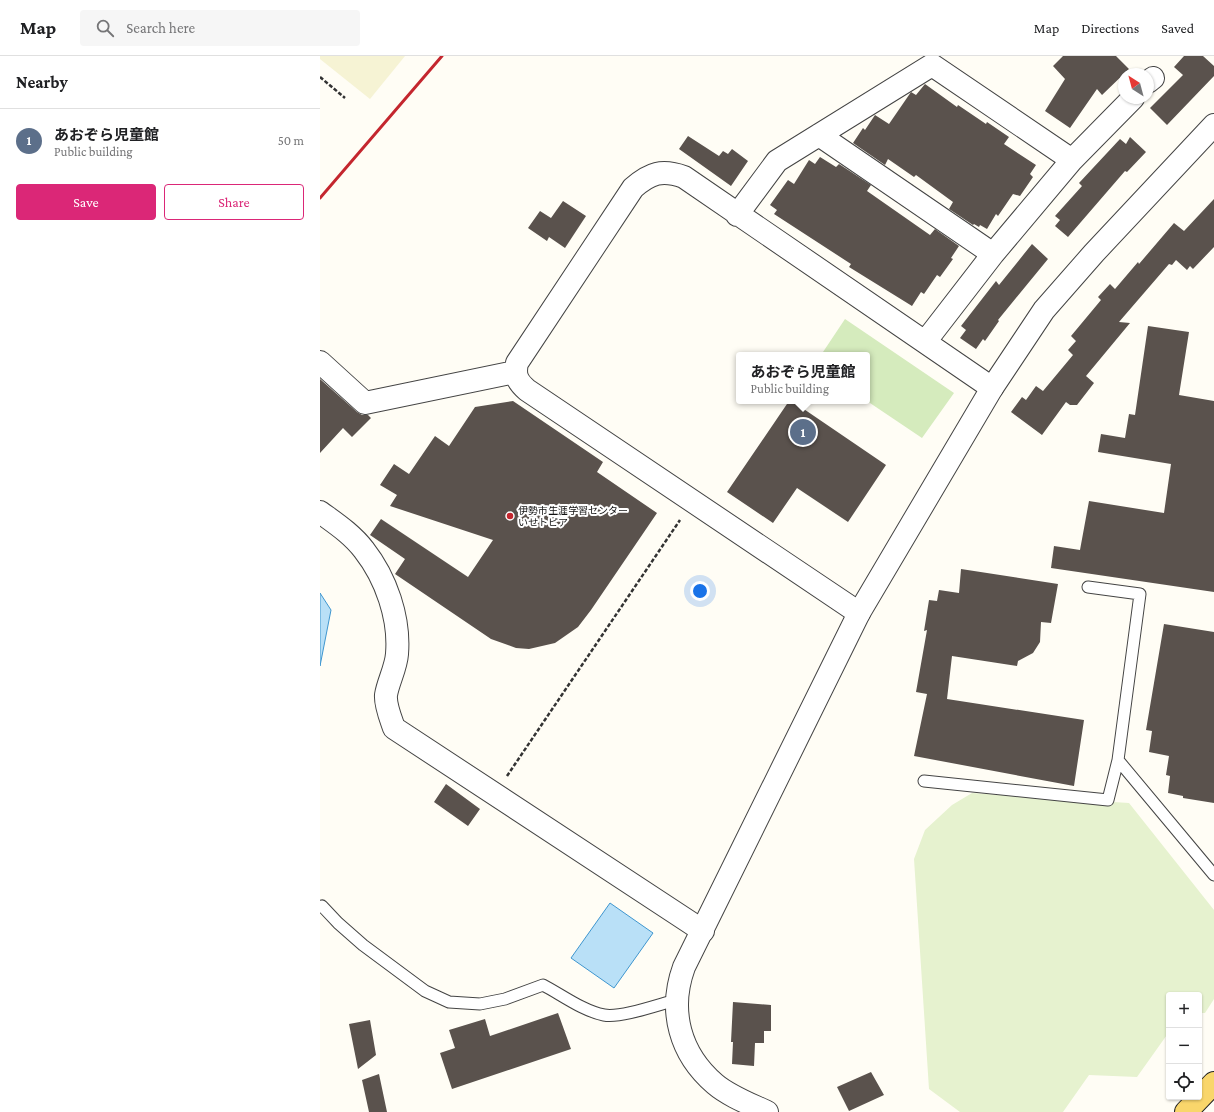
<!DOCTYPE html>
<html lang="en">
<head>
<meta charset="utf-8">
<style>
	body { margin:0; font-family:"Crimson Pro","Noto Sans JP",serif; background:#f6f6f6; color:#202124 }
	.controls { position:absolute; right:12px; bottom:12px; display:grid; overflow:hidden; border-radius:4px; box-shadow:0 1px 3px #0004 }
	.controls button { width:36px; height:36px; display:grid; place-items:center; padding:0; border:0; border-bottom:1px solid #e0e0e0; background:#fff; color:#202124; font:20px sans-serif }
	.compass { position:absolute; left:798px; top:12px; width:36px; height:36px; border-radius:50%; background:#fff; box-shadow:0 1px 3px #0004; rotate:324deg }
	.you { position:absolute; left:380px; top:535px; width:14px; height:14px; margin:-10px; border:3px solid #fff; border-radius:50%; background:#1a73e8; box-shadow:0 0 0 6px #1a73e833 }
	.badge { display:grid; place-items:center; width:26px; height:26px; border-radius:50%; background:#db2777; color:#fff; font-size:13px; font-weight:700 }
	.pin { position:absolute; translate:-50% -50%; border:2px solid #fff; box-shadow:0 1px 4px #0006 }
	.popup { position:absolute; left:416px; top:296px; width:134px; height:52px; box-sizing:border-box; display:grid; place-content:center; border-radius:4px; background:#fff; filter:drop-shadow(0 1px 3px #0005); font-size:13px; white-space:nowrap; color:#757577 }
	.popup b { font-size:15px; color:#202124 }
	.popup::after { content:''; position:absolute; left:50%; top:100%; margin-left:-8px; border:8px solid transparent; border-top-color:#fff }
	.list { margin:0; padding:0; list-style:none }
	h2 { display:flex; justify-content:space-between; align-items:center; height:52px; margin:0; padding:0 16px; font-size:17px }
	h2 small { font-size:13px; font-weight:400; color:#757577 }
	.list li { display:grid; grid-template-columns:26px 1fr auto; gap:12px; align-items:center; box-sizing:border-box; height:64px; padding:0 16px; border-top:1px solid #e0e0e0 }
	.list b { display:block; font-size:15px; white-space:nowrap }
	.list p { margin:0; font-size:13px; white-space:nowrap; color:#757577 }
	.list em { font-size:13px; font-style:normal; color:#757577 }
	.actions { display:flex; gap:8px; padding:12px 16px }
	.actions a { flex:1; padding:9px 0; border:1px solid #db2777; border-radius:4px; text-align:center; font-size:14px; color:#db2777 }
	.actions .main { background:#db2777; color:#fff }
	.icon { flex:none; width:22px; height:22px; fill:none; stroke:currentColor; stroke-width:2; stroke-linecap:round; stroke-linejoin:round }
	.map { position:relative; flex:none; width:894px; height:1056px; overflow:hidden }
	header { display:flex; align-items:center; gap:24px; box-sizing:border-box; height:56px; padding:0 20px; background:#fff; border-bottom:1px solid #e0e0e0 }
	header strong { font-size:19px }
	nav { display:flex; gap:22px; margin-inline-start:auto; font-size:14px }
	.search { width:280px; height:36px; background:#f6f6f6; display:flex; align-items:center; gap:10px; box-sizing:border-box; padding:0 14px; border-radius:4px; color:#757577; font-size:15px }
	main { display:flex }
	aside { flex:1; background:#fff }
	.map>svg:first-child { display:block }
	.farmland { fill:#f6f3d4 }
	.green { fill:#d5ebbd }
	.pitch { fill:#e6f2cf }
	.water { fill:#b9e0f7; stroke:#3f96cf }
	.building { fill:#5a524d }
	.lines { fill:none; stroke-linecap:round; stroke-linejoin:round }
	.service-casing { stroke:#444; stroke-width:13 }
	.minor-casing { stroke:#444; stroke-width:24 }
	.tertiary-casing { stroke:#444; stroke-width:24 }
	.primary-casing { stroke:#222; stroke-width:24 }
	.path { stroke:#333; stroke-width:2.5; stroke-dasharray:4 2; stroke-linecap:butt }
	.service { stroke:#fff; stroke-width:11 }
	.minor { stroke:#fff; stroke-width:22 }
	.tertiary { stroke:#fff; stroke-width:22 }
	.primary { stroke:#f9d66b; stroke-width:22 }
	.rail { stroke:#c4262e; stroke-width:3 }
	.poi-dot { fill:#c4262e; stroke:#fff; stroke-width:1.5 }
	.labels { text-anchor:middle; stroke-width:4; stroke-linejoin:round; paint-order:stroke }
	.poi-label { font-size:10px; fill:#111; stroke:#fff; text-anchor:start }
</style>
</head>
<body>
<header>
<strong>Map</strong>
<div class="search"><svg class="icon" aria-label="search" viewBox="0 0 24 24"><circle cx="10" cy="10" r="6"/><path d="M15 15l6 6"/></svg>Search here</div>
<nav><a>Map</a><a>Directions</a><a>Saved</a></nav>
</header>
<main>
<aside>
<h2>Nearby<small></small></h2>
<ul class="list">
<li><span class="badge" style="background:#5c6f8a">1</span><div><b>あおぞら児童館</b><p>Public building</p></div><em>50 m</em></li>
</ul>
<div class="actions"><a class="main">Save</a><a>Share</a></div>
</aside>
<div class="map">
<svg width="894" height="1056" viewBox="0 0 894 1056">
	<rect width="100%" height="100%" fill="#fffdf5"/>
	<path class="farmland" d="M 0,0 L 85,0 L 50,43 L 0,3 Z"/>
	<path class="green" d="M 525,263 L 634,337 L 602,382 L 547,345 L 547,299 L 501,299 Z"/>
	<path class="pitch" d="M 652,737 L 809,747 L 894,854 L 894,943 L 885,957 L 879,957 L 879,939 L 849,939 L 849,976 L 817,1021 L 769,1019 L 743,1056 L 640,1056 L 609,1033 L 594,803 L 605,774 L 632,749 Z"/>
	<path class="water" d="M 0,537 L 11,554 L 0,610 Z
		M 290,847 L 333,877 L 294,932 L 251,902 Z"/>
	<path class="building" d="M 743,0 L 796,0 L 809,13 L 782,39 L 777,33 L 750,72 L 725,55 L 745,23 L 733,10 Z
		M 864,0 L 883,0 L 894,10 L 894,20 L 847,69 L 830,52 L 863,19 L 854,11 Z
		M 605,28 L 637,51 L 638,49 L 666,68 L 667,66 L 689,81 L 684,88 L 716,109 L 710,118 L 713,121 L 700,140 L 693,138 L 678,160 L 676,158 L 667,173 L 660,169 L 659,171 L 654,168 L 653,169 L 629,153 L 633,146 L 596,119 L 594,121 L 568,103 L 565,109 L 533,87 L 543,72 L 545,74 L 555,59 L 569,68 L 591,36 L 596,39 Z
		M 368,80 L 399,100 L 403,95 L 408,98 L 412,93 L 428,105 L 411,130 L 359,93 Z
		M 810,81 L 826,96 L 807,116 L 805,115 L 748,181 L 735,170 L 740,164 L 735,160 L 762,130 L 759,127 L 800,83 L 806,88 Z
		M 500,101 L 516,111 L 519,108 L 551,129 L 547,135 L 610,179 L 615,173 L 639,190 L 631,202 L 633,203 L 620,221 L 617,219 L 604,238 L 601,236 L 592,250 L 529,211 L 531,208 L 454,158 L 457,154 L 450,149 L 468,124 L 474,128 L 489,104 L 495,108 Z
		M 894,143 L 894,191 L 873,213 L 870,210 L 867,214 L 856,204 L 852,209 L 849,208 L 799,266 L 810,267 L 766,320 L 774,327 L 757,349 L 750,349 L 746,346 L 722,379 L 691,356 L 702,341 L 706,344 L 716,330 L 723,335 L 753,299 L 748,294 L 756,285 L 751,280 L 781,244 L 778,241 L 790,228 L 795,233 L 818,206 L 819,208 L 854,167 L 864,175 Z
		M 243,145 L 266,160 L 245,192 L 229,181 L 227,185 L 208,172 L 220,155 L 231,162 Z
		M 712,188 L 728,203 L 678,264 L 679,265 L 665,285 L 663,283 L 656,293 L 640,282 L 646,274 L 641,270 L 676,225 L 679,229 Z
		M 828,270 L 869,276 L 859,339 L 894,345 L 894,536 L 731,512 L 734,490 L 760,494 L 769,445 L 844,457 L 851,408 L 778,396 L 781,378 L 805,382 L 809,358 L 815,359 Z
		M 0,323 L 37,356 L 42,359 L 48,359 L 51,362 L 32,381 L 23,372 L 0,397 Z
		M 193,345 L 283,406 L 277,416 L 337,457 L 271,554 L 258,571 L 235,587 L 209,593 L 196,592 L 171,583 L 75,518 L 85,503 L 50,479 L 61,463 L 148,521 L 173,484 L 70,450 L 77,439 L 60,429 L 74,408 L 89,418 L 115,380 L 129,390 L 155,351 Z
		M 469,345 L 472,345 L 566,409 L 528,466 L 477,432 L 453,467 L 407,436 Z
		M 641,513 L 738,528 L 731,567 L 721,566 L 720,586 L 713,597 L 698,605 L 697,610 L 632,600 L 627,643 L 764,664 L 754,730 L 594,700 L 607,638 L 596,636 L 607,574 L 604,575 L 609,544 L 617,545 L 619,534 L 639,537 Z
		M 844,568 L 894,576 L 894,747 L 863,742 L 863,740 L 848,737 L 850,720 L 846,719 L 849,700 L 829,696 L 832,675 L 826,674 Z
		M 126,728 L 160,753 L 148,770 L 114,746 Z
		M 413,946 L 451,949 L 451,975 L 444,975 L 444,987 L 435,987 L 434,1010 L 412,1008 L 413,986 L 411,986 Z
		M 238,957 L 251,993 L 132,1033 L 120,997 L 135,992 L 129,974 L 165,963 L 170,980 Z
		M 50,964 L 56,999 L 38,1013 L 29,968 Z
		M 551,1016 L 564,1039 L 529,1055 L 517,1031 Z
		M 59,1018 L 67,1056 L 49,1056 L 42,1024 Z"/>
	<g class="lines">
		<defs>
			<path id="service" d="M 768,531 L 820,538 L 798,704
				M 604,725 L 788,744 L 798,704 L 894,819
				M 0,851 L 2,850 L 18,867 L 43,889 L 105,935 L 129,946 L 160,948 L 185,943 L 223,929 C 242,939 263,955 284,959 C 301,962 337,949 356,944"/>
			<path id="minor" d="M 828,26 L 833,22
				M 499,79 L 673,198
				M 752,104 L 813,42
				M 417,159 L 457,105 L 612,9 L 752,104 L 673,198 L 605,286
				M 0,306 L 45,347 L 195,316
				M 0,456 C 15,467 32,478 44,494 C 66,522 80,562 77,598 C 76,612 68,626 66,639 C 65,649 71,663 74,672 L 383,875
				M 539,557 L 207,334 C 198,326 194,320 197,307 L 313,132 C 330,117 342,113 364,121 L 672,332"/>
			<path id="tertiary" d="M 447,1056 C 430,1048 409,1040 395,1028 C 360,998 348,955 364,911 L 539,557 L 672,332 L 724,254 L 774,197 L 894,69"/>
			<path id="primary" d="M 866,1056 L 894,1027"/>
		</defs>
		<use href="#service" class="service-casing"/>
		<use href="#minor" class="minor-casing"/>
		<use href="#tertiary" class="tertiary-casing"/>
		<use href="#primary" class="primary-casing"/>
		<path class="path" d="M 0,21 L 25,42
			M 187,720 L 360,464"/>
		<use href="#service" class="service"/>
		<use href="#minor" class="minor"/>
		<use href="#tertiary" class="tertiary"/>
		<use href="#primary" class="primary"/>
		<path class="rail" d="M 0,142 L 122,0"/>
	</g>
	<circle class="poi-dot" cx="190" cy="460" r="4"/>
	<g class="labels">
		<g class="poi-label">
			<text x="198" y="458">伊勢市生涯学習センター<tspan x="198" dy="12">いせトピア</tspan></text>
		</g>
	</g>
</svg>
<div class="controls">
<button>+</button>
<button>−</button>
<button><svg class="icon" aria-label="locate" viewBox="0 0 24 24"><circle cx="12" cy="12" r="6"/><path d="M12 2v4M12 18v4M2 12h4M18 12h4"/></svg></button>
</div>
<svg class="compass" viewBox="-18 -18 36 36"><path d="M0-13l5 13h-10z" fill="#e53935"/><path d="M0 13l5-13h-10z" fill="#757577"/></svg>
<div class="you"></div>
<div class="pin badge" style="left:483px;top:376px;background:#5c6f8a">1</div>
<div class="popup"><b>あおぞら児童館</b>Public building</div>
</div>
</main>
</body>
</html>
